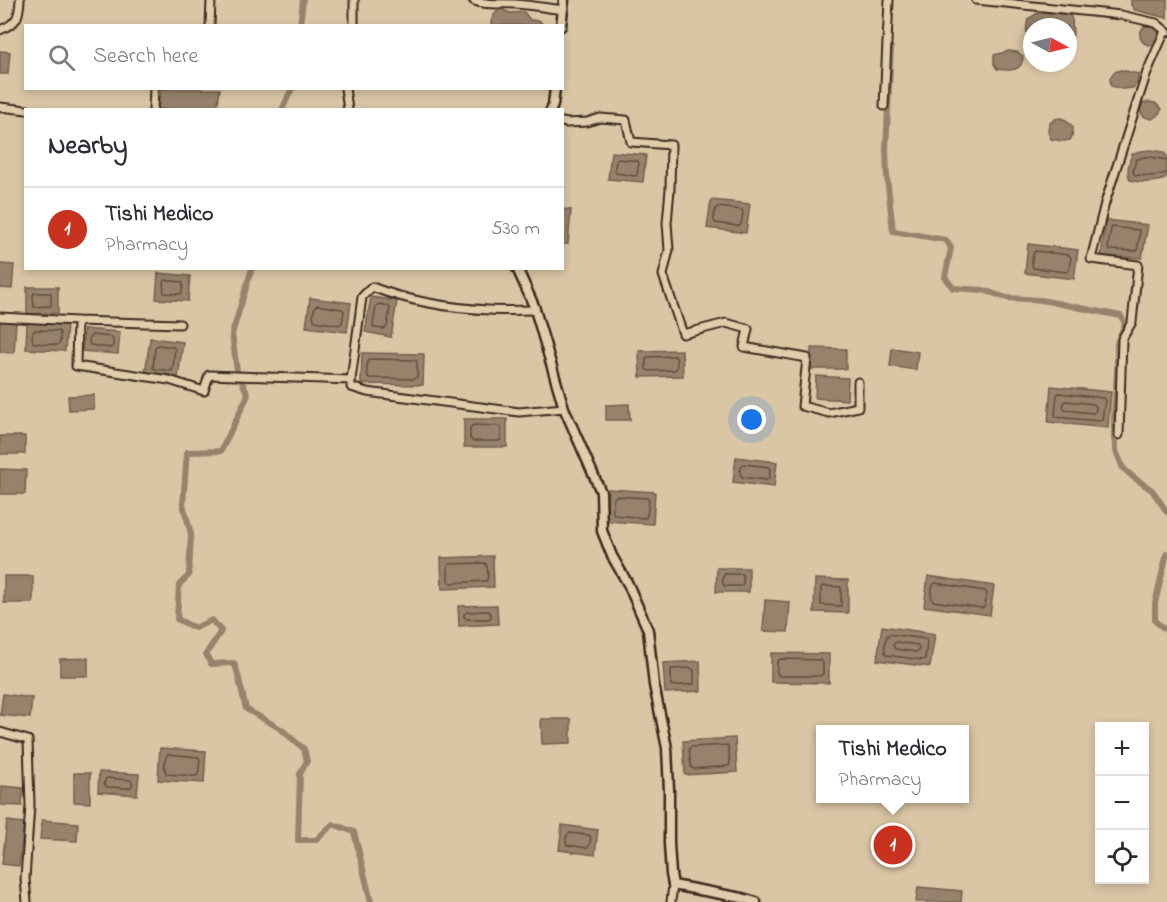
<!DOCTYPE html>
<html lang="en">
<head>
<meta charset="utf-8">
<style>
	body { margin:0; font-family:"Indie Flower",sans-serif; background:#f2f2f3; color:#2b2b33 }
	.controls { position:absolute; right:18px; bottom:18px; display:grid; overflow:hidden; border-radius:0px; box-shadow:0 3px 9px #0003 }
	.controls button { width:54px; height:54px; display:grid; place-items:center; padding:0; border:0; border-bottom:2px solid #e1e1e2; background:#fff; color:#2b2b33; font:30px sans-serif }
	.compass { position:absolute; left:1023px; top:18px; width:54px; height:54px; border-radius:50%; background:#fff; box-shadow:0 3px 9px #0003; rotate:97deg }
	.you { position:absolute; left:752px; top:420px; width:21px; height:21px; margin:-15px; border:4px solid #fff; border-radius:50%; background:#1a73e8; box-shadow:0 0 0 9px #1a73e833 }
	.badge { display:grid; place-items:center; width:39px; height:39px; border-radius:50%; background:#c8321e; color:#fff; font-size:20px; font-weight:700 }
	.pin { position:absolute; translate:-50% -50%; border:3px solid #fff; box-shadow:0 2px 6px #0006 }
	.popup { position:absolute; left:816px; top:725px; width:153px; height:78px; box-sizing:border-box; display:grid; place-content:center; border-radius:0px; background:#fff; filter:drop-shadow(0 2px 4px #0005); font-size:20px; white-space:nowrap; color:#7c7c81 }
	.popup b { font-size:22px; color:#2b2b33 }
	.popup::after { content:''; position:absolute; left:50%; top:100%; margin-left:-12px; border:12px solid transparent; border-top-color:#fff }
	.list { margin:0; padding:0; list-style:none }
	h2 { display:flex; justify-content:space-between; align-items:center; height:78px; margin:0; padding:0 24px; font-size:26px }
	h2 small { font-size:20px; font-weight:400; color:#7c7c81 }
	.list li { display:grid; grid-template-columns:39px 1fr auto; gap:18px; align-items:center; box-sizing:border-box; height:84px; padding:0 24px; border-top:2px solid #e1e1e2 }
	.list b { display:block; font-size:22px; white-space:nowrap }
	.list p { margin:0; font-size:20px; white-space:nowrap; color:#7c7c81 }
	.list em { font-size:20px; font-style:normal; color:#7c7c81 }
	.icon { flex:none; width:33px; height:33px; fill:none; stroke:currentColor; stroke-width:2; stroke-linecap:round; stroke-linejoin:round }
	.map { position:relative; flex:none; width:1167px; height:902px; overflow:hidden }
	.search { position:absolute; background:#fff; box-shadow:0 3px 9px #0003; left:24px; top:24px; width:540px; height:66px; display:flex; align-items:center; gap:15px; box-sizing:border-box; padding:0 21px; border-radius:0px; color:#7c7c81; font-size:22px }
	.panel { position:absolute; background:#fff; box-shadow:0 3px 9px #0003; left:24px; top:108px; width:540px; height:162px; border-radius:0px }
	.map>svg:first-child { display:block }
	.water { fill:#97836c; stroke:#725f4d; stroke-width:1.5 }
	.lines { fill:none; stroke-linecap:round; stroke-linejoin:round }
	.shore { stroke:#604e3d; stroke-width:1.5 }
	.canal { stroke:#97836c; stroke-width:6 }
	.minor-casing { stroke:#3b2a1e; stroke-width:11 }
	.tertiary-casing { stroke:#3b2a1e; stroke-width:13 }
	.minor { stroke:#e1ccab; stroke-width:7 }
	.tertiary { stroke:#e1ccab; stroke-width:8 }
</style>
</head>
<body>
<div class="map">
<svg width="1167" height="902" viewBox="0 0 1167 902">
	<rect width="100%" height="100%" fill="#dac6a5"/>
	<filter id="ink" filterUnits="userSpaceOnUse"><feTurbulence type="fractalNoise" baseFrequency=".0167" numOctaves="2"/><feDisplacementMap in="SourceGraphic" scale="12" xChannelSelector="R" yChannelSelector="G"/><feConvolveMatrix kernelMatrix="1 2 1 2 8 2 1 2 1" color-interpolation-filters="sRGB"/></filter>
	<g filter="url(#ink)">
		<path class="water" d="M 1131,0 L 1167,0 L 1167,18 L 1135,10 L 1131,5 Z
			M 501,9 L 510,13 L 524,12 L 530,20 L 540,21 L 543,25 L 491,25 C 491,18 495,12 501,9 Z
			M 1048,12 L 1070,15 L 1072,20 L 1073,35 L 1068,40 L 1068,27 L 1032,27 L 1032,42 C 1025,36 1026,28 1028,19 L 1038,13 Z
			M1140 35a10 10 0 1 1 20 0a10 10 0 1 1-20 0Z
			M 0,51 L 10,52 L 8,74 L 0,74 Z
			M 1009,51 L 1017,52 L 1023,56 C 1023,72 1009,71 997,69 L 994,64 L 994,55 Z
			M 1121,70 L 1139,74 L 1137,83 L 1133,88 L 1122,89 L 1111,86 L 1110,78 L 1114,72 Z
			M 161,89 L 220,89 L 217,109 L 158,109 Z
			M 1149,102 L 1155,103 L 1162,109 L 1158,115 L 1152,119 C 1145,118 1141,116 1140,109 L 1143,103 Z
			M 1060,118 L 1066,120 L 1073,127 L 1072,136 L 1070,140 L 1063,141 L 1051,139 L 1048,132 L 1049,124 L 1055,119 Z
			M 1151,150 L 1163,152 L 1167,156 L 1167,175 L 1165,179 C 1154,183 1141,183 1130,180 C 1126,170 1129,163 1132,154 L 1140,151 Z
			M 611,152 L 646,155 L 643,182 L 608,179 Z
			M 711,200 L 750,204 L 746,233 L 707,228 Z
			M 563,209 L 571,210 L 568,244 L 563,244 Z
			M 1106,220 L 1148,225 L 1142,258 L 1101,256 Z
			M 1028,244 L 1078,250 L 1074,279 L 1025,273 Z
			M 0,264 L 14,265 L 12,289 L 0,288 Z
			M 158,273 L 190,276 L 188,301 L 156,299 Z
			M 27,287 L 58,287 L 58,313 L 27,314 Z
			M 371,297 L 397,301 L 391,337 L 365,332 Z
			M 310,298 L 351,303 L 347,332 L 306,327 Z
			M 0,320 L 16,321 L 14,353 L 0,352 Z
			M 27,323 L 67,325 L 65,351 L 26,349 Z
			M 84,329 L 120,332 L 118,354 L 82,351 Z
			M 150,338 L 183,342 L 178,378 L 145,374 Z
			M 811,348 L 846,349 L 846,369 L 811,369 Z
			M 892,348 L 918,352 L 916,370 L 890,366 Z
			M 682,350 L 683,376 L 640,377 L 639,351 Z
			M 362,353 L 424,354 L 423,385 L 361,384 Z
			M 816,376 L 848,378 L 847,400 L 815,398 Z
			M 1051,386 L 1111,392 L 1108,428 L 1048,422 Z
			M 94,395 L 94,409 L 69,410 L 68,396 Z
			M 629,404 L 630,420 L 606,420 L 606,405 Z
			M 464,419 L 507,419 L 507,447 L 464,447 Z
			M 0,436 L 25,436 L 25,454 L 0,454 Z
			M 736,457 L 777,462 L 774,487 L 733,482 Z
			M 0,469 L 26,470 L 25,494 L 0,494 Z
			M 608,489 L 655,492 L 653,524 L 606,521 Z
			M 493,556 L 494,587 L 442,589 L 441,558 Z
			M 717,568 L 749,568 L 749,592 L 716,592 Z
			M 4,576 L 33,576 L 33,603 L 4,603 Z
			M 928,576 L 994,586 L 990,615 L 924,606 Z
			M 815,579 L 848,580 L 848,613 L 814,612 Z
			M 765,600 L 790,602 L 788,632 L 763,631 Z
			M 497,605 L 498,624 L 459,626 L 458,606 Z
			M 882,626 L 935,634 L 930,667 L 877,660 Z
			M 771,653 L 829,654 L 829,683 L 771,682 Z
			M 88,658 L 88,676 L 60,676 L 60,659 Z
			M 700,661 L 701,691 L 665,693 L 663,663 Z
			M 3,694 L 32,698 L 30,718 L 0,715 Z
			M 541,719 L 571,719 L 571,743 L 542,744 Z
			M 735,738 L 737,772 L 685,775 L 683,741 Z
			M 160,748 L 206,751 L 204,783 L 158,780 Z
			M 99,772 L 139,774 L 137,795 L 98,792 Z
			M 74,773 L 90,773 L 90,803 L 74,802 Z
			M 2,786 L 23,788 L 22,806 L 1,805 Z
			M 42,820 L 78,823 L 77,841 L 40,839 Z
			M 7,821 L 24,823 L 19,866 L 2,864 Z
			M 562,825 L 598,830 L 595,855 L 559,850 Z
			M 918,887 L 962,891 L 961,902 L 916,902 Z"/>
		<g class="lines">
			<path class="shore" d="M 618,159 L 638,161 L 639,163 L 637,175 L 635,176 L 616,173 C 614,170 615,161 618,159 Z
				M 1167,160 C 1156,159 1147,153 1136,160 L 1133,172 L 1135,175 L 1153,176 L 1167,173
				M 718,207 L 742,210 L 743,212 L 741,225 L 738,226 L 715,223 C 713,219 714,209 718,207 Z
				M 1112,227 L 1139,230 L 1140,233 L 1137,251 L 1109,250 L 1108,247 L 1111,229 Z
				M 1036,251 L 1069,255 L 1071,258 L 1069,270 L 1066,272 L 1033,268 C 1031,264 1032,253 1036,251 Z
				M 165,280 L 182,282 L 183,284 L 182,293 L 180,294 L 164,293 L 163,283 Z
				M 34,293 L 51,293 L 51,306 L 34,307 L 33,296 Z
				M 379,304 L 388,306 L 390,308 L 387,327 L 384,329 L 375,328 L 373,326 L 376,306 Z
				M 317,305 L 342,309 L 344,311 L 342,323 L 339,325 L 315,321 C 312,318 313,308 317,305 Z
				M 35,330 L 59,331 L 60,334 L 60,343 L 57,345 L 34,343 C 31,340 32,332 35,330 Z
				M 92,335 L 112,337 L 113,340 L 113,346 L 110,348 L 90,345 L 89,343 L 89,338 Z
				M 158,345 L 173,347 L 175,349 L 173,368 L 172,371 L 155,369 L 153,368 L 155,347 Z
				M 675,356 C 677,359 678,367 675,370 L 649,371 L 646,369 L 646,360 L 647,357 Z
				M 370,359 L 416,360 L 417,363 L 417,377 L 414,379 L 369,378 C 366,374 366,362 370,359 Z
				M 1059,393 L 1103,398 L 1105,400 L 1102,420 L 1099,421 L 1056,417 L 1055,414 L 1057,395 Z
				M 1066,401 L 1094,404 L 1096,406 L 1096,411 L 1093,413 L 1065,410 L 1063,407 L 1064,403 Z
				M 473,425 L 500,426 L 501,428 L 501,440 L 498,441 L 472,441 L 470,438 L 470,428 Z
				M 744,464 L 769,467 L 770,470 L 769,479 L 766,480 L 742,477 C 739,474 740,466 744,464 Z
				M 616,496 L 647,498 L 649,500 L 647,516 L 645,518 L 614,515 C 612,511 612,499 616,496 Z
				M 485,563 C 488,567 489,578 486,581 L 451,583 L 448,581 L 448,566 L 449,564 Z
				M 725,574 L 742,574 L 743,577 L 743,585 L 740,586 L 724,586 C 722,583 722,576 725,574 Z
				M 935,583 L 985,591 L 987,593 L 985,606 L 982,608 L 933,601 C 930,597 931,586 935,583 Z
				M 822,586 L 841,587 L 841,606 L 821,605 L 821,588 Z
				M 489,611 L 491,614 L 491,617 L 489,619 L 467,619 L 464,617 L 464,614 L 467,612 Z
				M 889,634 L 926,639 L 927,642 L 925,659 L 922,660 L 886,655 C 883,650 885,637 889,634 Z
				M 896,642 L 917,645 L 919,647 L 919,650 L 916,652 L 895,649 L 893,645 Z
				M 780,659 L 821,660 L 823,663 L 823,674 L 820,676 L 779,676 L 777,673 L 777,662 Z
				M 691,668 L 694,670 L 694,684 L 674,686 L 671,685 L 671,669 Z
				M 728,745 L 730,763 L 729,766 L 693,769 L 691,767 L 689,749 L 691,747 Z
				M 168,754 L 198,757 L 200,759 L 198,775 L 195,776 L 166,774 C 164,769 164,757 168,754 Z
				M 107,778 L 130,780 L 132,782 L 132,786 L 129,788 L 107,787 L 104,784 L 105,780 Z
				M 569,833 L 589,835 L 591,838 L 589,846 L 587,848 L 567,845 C 565,842 566,835 569,833 Z"/>
			<path class="canal" d="M 300,26 L 303,0
				M 891,48 L 886,149 L 887,177 L 893,231 L 946,240 L 951,248 L 945,277 L 953,288 L 983,290 L 1007,298 L 1041,300 L 1121,316 L 1125,324 L 1117,343 L 1117,374 L 1114,416 L 1114,438 L 1116,451 L 1123,468 L 1133,477 L 1152,490 L 1167,512
				M 282,110 L 292,88
				M 252,268 L 232,334 L 237,371 L 248,395 L 221,451 L 187,452 L 183,504 L 191,534 L 189,575 L 179,585 L 177,619 L 195,628 L 212,620 L 221,631 L 206,654 L 211,664 L 234,663 L 237,671 L 246,709 L 281,729 L 304,749 L 307,761 L 300,774 L 298,840 L 316,840 L 333,824 L 354,832 L 371,902
				M 1167,553 L 1155,603 L 1155,621 L 1167,631"/>
			<defs>
				<path id="minor" d="M 473,0 C 485,6 501,3 515,4 C 531,5 547,8 563,10
					M 976,0 L 1121,15 L 1156,23 L 1167,32
					M 210,26 L 211,0
					M 354,26 L 354,0
					M 0,30 C 17,23 19,18 20,0
					M 345,88 L 348,110
					M 884,106 L 889,0
					M 0,107 L 27,110
					M 153,110 L 154,88
					M 562,122 L 567,123 L 587,122 L 600,118 L 626,120 L 631,142 L 671,145 L 670,189 L 667,223 L 669,250 L 663,275 L 683,334 L 726,323 L 748,329 L 744,347 L 807,358 L 802,406 L 829,413 L 858,407 L 858,382
					M 0,317 L 77,321 L 76,366 L 169,380 L 204,391 L 209,375 L 351,380 L 351,387 L 367,392 L 519,412 L 564,408
					M 77,321 L 180,324
					M 351,380 L 362,297 L 372,287 C 408,301 450,308 489,310 C 504,311 520,310 535,310
					M 1119,435 L 1122,339 L 1132,322 L 1138,265 L 1091,259 L 1105,203 L 1147,72 L 1165,31
					M 0,732 L 28,740 L 30,805 L 25,879 L 27,902
					M 671,902 L 673,885"/>
				<path id="tertiary" d="M 561,26 L 564,0
					M 551,110 L 553,105 L 555,88
					M 517,268 L 534,306 L 564,408 L 601,492 L 602,531 L 612,556 L 628,584 L 648,630 L 654,685 L 667,748 L 669,790 L 669,844 L 671,874 L 673,885 L 742,898 L 756,902"/>
			</defs>
			<use href="#minor" class="minor-casing"/>
			<use href="#tertiary" class="tertiary-casing"/>
			<use href="#minor" class="minor"/>
			<use href="#tertiary" class="tertiary"/>
		</g>
	</g>
</svg>
<div class="controls">
<button>+</button>
<button>−</button>
<button><svg class="icon" aria-label="locate" viewBox="0 0 24 24"><circle cx="12" cy="12" r="6"/><path d="M12 2v4M12 18v4M2 12h4M18 12h4"/></svg></button>
</div>
<svg class="compass" viewBox="-18 -18 36 36"><path d="M0-13l5 13h-10z" fill="#e53935"/><path d="M0 13l5-13h-10z" fill="#7c7c81"/></svg>
<div class="you"></div>
<div class="pin badge" style="left:893px;top:845px">1</div>
<div class="popup"><b>Tishi Medico</b>Pharmacy</div>
<div class="search"><svg class="icon" aria-label="search" viewBox="0 0 24 24"><circle cx="10" cy="10" r="6"/><path d="M15 15l6 6"/></svg>Search here</div>
<section class="panel">
<h2>Nearby<small></small></h2>
<ul class="list">
<li><span class="badge">1</span><div><b>Tishi Medico</b><p>Pharmacy</p></div><em>530 m</em></li>
</ul>
</section>
</div>
</body>
</html>
